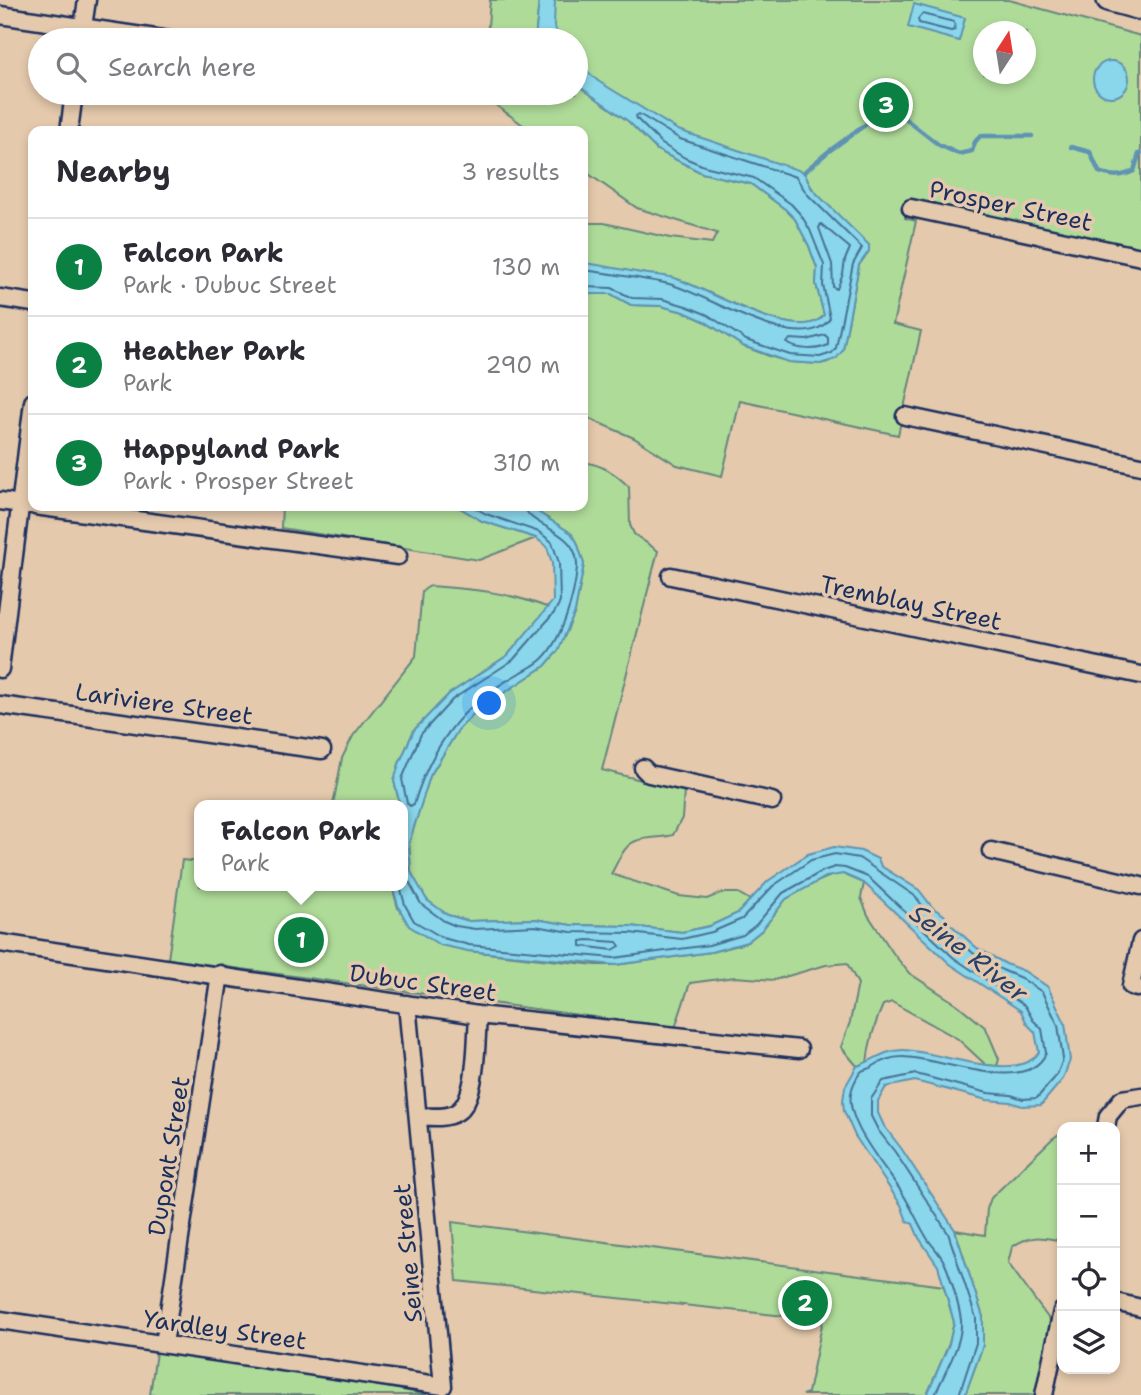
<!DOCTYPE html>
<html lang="en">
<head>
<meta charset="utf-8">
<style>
	body { margin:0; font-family:"Shantell Sans",sans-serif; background:#f2f2f3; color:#2b2b33 }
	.controls { position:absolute; right:21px; bottom:21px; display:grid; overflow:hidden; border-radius:14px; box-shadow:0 4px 10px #0003 }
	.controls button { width:63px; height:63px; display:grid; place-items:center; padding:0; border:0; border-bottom:2px solid #e1e1e2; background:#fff; color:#2b2b33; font:35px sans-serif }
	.compass { position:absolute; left:973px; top:21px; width:63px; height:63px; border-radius:50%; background:#fff; box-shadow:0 4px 10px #0003; rotate:12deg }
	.you { position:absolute; left:490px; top:704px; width:24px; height:24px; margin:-18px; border:5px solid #fff; border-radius:50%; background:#1a73e8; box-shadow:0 0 0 10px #1a73e833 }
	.badge { display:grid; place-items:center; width:46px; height:46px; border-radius:50%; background:#0b8043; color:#fff; font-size:23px; font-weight:700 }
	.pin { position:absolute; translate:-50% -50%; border:4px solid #fff; box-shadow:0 2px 7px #0006 }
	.popup { position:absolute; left:194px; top:800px; width:214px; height:91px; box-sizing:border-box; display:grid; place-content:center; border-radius:14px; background:#fff; filter:drop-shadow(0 2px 5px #0005); font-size:23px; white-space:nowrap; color:#7c7c81 }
	.popup b { font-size:26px; color:#2b2b33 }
	.popup::after { content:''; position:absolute; left:50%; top:100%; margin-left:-14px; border:14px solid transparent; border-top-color:#fff }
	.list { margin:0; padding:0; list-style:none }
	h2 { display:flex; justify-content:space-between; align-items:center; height:91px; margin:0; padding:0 28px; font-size:30px }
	h2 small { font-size:23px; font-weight:400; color:#7c7c81 }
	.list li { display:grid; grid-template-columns:46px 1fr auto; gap:21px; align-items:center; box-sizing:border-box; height:98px; padding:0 28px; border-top:2px solid #e1e1e2 }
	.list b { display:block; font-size:26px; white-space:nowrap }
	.list p { margin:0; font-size:23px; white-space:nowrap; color:#7c7c81 }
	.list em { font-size:23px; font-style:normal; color:#7c7c81 }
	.icon { flex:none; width:38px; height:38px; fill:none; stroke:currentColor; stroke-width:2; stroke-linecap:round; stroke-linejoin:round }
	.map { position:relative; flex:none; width:1141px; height:1395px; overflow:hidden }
	.search { position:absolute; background:#fff; box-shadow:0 4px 10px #0003; left:28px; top:28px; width:560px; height:77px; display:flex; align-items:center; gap:18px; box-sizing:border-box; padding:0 24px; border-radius:38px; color:#7c7c81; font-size:26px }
	.panel { position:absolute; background:#fff; box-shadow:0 4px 10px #0003; left:28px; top:126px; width:560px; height:385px; border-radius:14px }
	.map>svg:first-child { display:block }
	.green { fill:#afdb99; stroke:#65857c; stroke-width:2; fill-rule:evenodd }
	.water { fill:#8ad6ea; stroke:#5e93b2; stroke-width:2 }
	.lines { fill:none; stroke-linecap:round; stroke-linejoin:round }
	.shore { stroke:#477296; stroke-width:2 }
	.stream { stroke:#5e93b2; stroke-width:4.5 }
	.minor-casing { stroke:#1b2f5e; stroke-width:21 }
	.secondary-casing { stroke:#1b2f5e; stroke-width:26 }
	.minor { stroke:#e4c9ac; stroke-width:16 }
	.secondary { stroke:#e4c9ac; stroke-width:21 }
	.labels { text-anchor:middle; stroke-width:7; stroke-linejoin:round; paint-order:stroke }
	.street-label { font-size:24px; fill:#1b2f5e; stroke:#e4c9ac }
	.water-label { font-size:26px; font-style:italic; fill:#26406c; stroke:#e4c9ac }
</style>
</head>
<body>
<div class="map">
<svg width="1141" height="1395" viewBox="0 0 1141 1395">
	<rect width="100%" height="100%" fill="#e4c9ac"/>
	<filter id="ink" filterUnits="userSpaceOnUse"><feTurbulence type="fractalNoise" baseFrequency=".0143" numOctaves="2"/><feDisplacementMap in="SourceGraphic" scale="14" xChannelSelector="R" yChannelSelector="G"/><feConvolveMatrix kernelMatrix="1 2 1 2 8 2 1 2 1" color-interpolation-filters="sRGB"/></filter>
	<g filter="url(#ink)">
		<path class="green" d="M 490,0 L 539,0 L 535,40 L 487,40 Z
			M 555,0 L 1009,0 L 1141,36 L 1141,248 L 909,199 L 905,218 L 916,221 L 893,324 L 921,331 L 898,435 L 740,401 L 722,476 L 677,465 L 634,438 L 583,416 L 583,294 L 611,294 L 631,305 L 661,306 L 684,312 L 704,321 L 743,346 L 769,356 L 789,362 L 820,364 L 828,362 L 843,350 L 859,265 L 869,251 C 863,237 855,233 844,222 C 829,209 814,193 804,176 L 680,136 L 576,67 L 576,40 L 556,40 L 546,27 ZM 984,32 L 1026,32 L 1026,74 L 984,74 Z
			M 576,84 L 628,121 L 657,150 L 702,173 L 751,184 L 785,209 L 795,219 L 809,246 L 817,268 L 816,284 L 824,315 C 800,347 703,286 674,278 C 665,276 655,276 647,274 C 625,271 604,267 583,263 L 583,223 L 604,223 L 670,238 L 712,243 L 717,233 L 637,208 L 583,170 L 583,131 L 531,131 L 485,97 L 486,93 L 576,93 Z
			M 583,462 C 603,465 615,473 629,487 L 630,525 L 634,534 L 658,551 L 602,770 L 684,791 L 682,818 L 673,835 C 661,838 650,837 639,840 C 624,843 618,862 611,874 L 679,896 L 707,899 L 721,893 L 738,893 L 750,900 L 738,913 L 710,926 L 682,932 L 630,926 L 571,925 L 535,919 L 469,921 L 448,915 L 435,907 L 427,900 L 416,882 L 411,872 L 409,843 L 430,776 L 458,730 L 476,711 L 545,666 L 558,651 L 575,612 L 584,564 L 577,542 L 571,533 L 528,506 L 583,506 Z
			M 282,506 L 457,506 L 482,521 L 536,538 L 479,560 L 281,528 Z
			M 430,586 C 473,589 508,592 549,608 L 508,655 L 449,694 L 414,730 L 399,764 L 394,781 L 400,805 L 333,805 L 342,758 L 353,736 L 416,656 L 422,591 Z
			M 182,860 L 199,862 L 200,886 L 392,886 L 398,908 L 468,951 L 596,965 L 615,965 L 711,952 L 735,946 L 747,942 L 762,930 L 786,899 L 812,884 L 835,874 L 843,874 L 864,883 L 861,898 L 868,915 L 893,953 L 909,973 L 958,1005 L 986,1028 L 999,1059 L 997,1066 L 986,1065 L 958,1039 L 892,1002 L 883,1005 C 874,1025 869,1042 867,1063 L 857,1066 L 841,1047 L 850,1022 L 858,984 L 847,963 L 826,965 L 774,980 L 735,977 L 690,983 L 675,1028 L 168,959 Z
			M 1062,1132 L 1062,1241 C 1042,1237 1029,1234 1012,1247 L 1008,1263 L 1051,1322 L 1036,1395 L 965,1395 L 983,1345 L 983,1317 L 955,1230 L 985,1235 L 987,1209 L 991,1198 L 1052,1139 Z
			M 452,1222 L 944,1286 L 954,1322 L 949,1344 L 927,1395 L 802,1395 L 808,1393 L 823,1320 L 457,1281 Z
			M 156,1352 L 373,1384 L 427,1395 L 150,1395 Z"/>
		<path class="water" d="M 539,0 L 555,0 L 554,25 L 560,40 L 535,40 Z
			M 914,4 L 965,18 L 959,41 L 908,27 Z
			M 576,61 L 598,81 L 678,130 L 804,172 L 812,189 L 869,245 L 869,251 L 859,265 L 843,350 L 836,359 L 820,364 L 789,362 L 743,346 L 704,321 L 684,312 L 661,306 L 631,305 L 611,294 L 583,294 L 583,263 C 602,265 622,270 641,273 C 652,275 663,275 674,278 C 703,286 801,347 824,315 L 816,284 L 817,268 L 809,246 L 795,219 L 785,209 L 751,184 L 702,173 L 657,150 L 628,121 L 576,84 Z
			M1093 79a18 18 0 1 1 36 0a18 18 0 1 1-36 0Z
			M 457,506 L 528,506 L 571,533 L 577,542 L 584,564 L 575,612 L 558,651 L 545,666 L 476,711 L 458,730 L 430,776 L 409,843 L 411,872 L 427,900 L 448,915 L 469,921 L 535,919 L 571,925 L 630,926 L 682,932 L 710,926 L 738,913 L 768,881 L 808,854 L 834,847 L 861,851 L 878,859 L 881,866 L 919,890 L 933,908 L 944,915 L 948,922 L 977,948 L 1006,964 L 1024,971 L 1048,987 L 1065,1023 L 1070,1060 L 1063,1079 L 1041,1105 L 1022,1106 L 1010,1102 L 987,1100 L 915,1081 L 886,1087 L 878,1101 L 878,1113 L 884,1126 L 901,1148 L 955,1230 L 983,1317 L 983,1345 L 965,1395 L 927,1395 L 949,1344 L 954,1322 L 938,1266 L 919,1238 L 913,1224 L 907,1221 L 901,1205 L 855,1136 L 844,1111 L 843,1101 L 845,1087 L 857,1066 C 873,1061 884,1050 903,1050 C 934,1050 1019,1085 1039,1052 L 1035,1032 L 1027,1024 L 1021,1011 L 950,964 L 864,883 L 843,874 L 826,877 L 786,899 L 762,930 L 747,942 L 711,952 L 615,965 L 468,951 L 440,945 L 409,926 L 399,908 L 392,886 L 402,886 L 402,805 L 400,805 L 394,781 L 399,764 L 414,730 L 449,694 L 508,655 L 553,601 L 552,563 L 547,547 L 536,538 L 482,521 Z"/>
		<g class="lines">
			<path class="shore" d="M 922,14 L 954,22 L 955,30 L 951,31 L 919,23 L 918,19 Z
				M 821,224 L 850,248 L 845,260 L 843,274 L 837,289 L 833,287 L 832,264 L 819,228 Z
				M 583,270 C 611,274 641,278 669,284 C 704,292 803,360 830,318 L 823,285 L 824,265 L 810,230 L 801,215 L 791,204 L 754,178 L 704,166 L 685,158 L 662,144 L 637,119 L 636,116 L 639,114 L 680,139 L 796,177 L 807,194 L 862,248 L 853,264 L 836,348 L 832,353 L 820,357 L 790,355 L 746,340 L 708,315 L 686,306 L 662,299 L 632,298 L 612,288 L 583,287
				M 825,335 L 828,338 L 828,345 C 817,351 797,350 787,343 L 790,339 L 807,340 Z
				M 472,506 L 486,514 L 539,532 L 552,542 L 559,563 L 560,602 L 554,613 L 513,660 L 453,699 L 421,734 L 402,779 L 407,803 L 410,806 L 414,804 C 425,767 442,735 470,708 C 483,695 502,683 518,674 C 526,670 534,666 541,660 C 562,641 575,595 577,567 C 579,528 527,528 525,506
				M 402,852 L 405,874 L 421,904 L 444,921 L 456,926 L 475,929 L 535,926 L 571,932 L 630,933 L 682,939 L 712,932 L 742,919 L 773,886 L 811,860 L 835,854 L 859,858 L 915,896 L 928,913 L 973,953 L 1002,970 L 1021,978 L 1042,992 L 1058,1025 L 1063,1059 L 1057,1075 L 1037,1098 L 1023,1099 L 1011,1095 L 988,1093 L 916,1074 L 883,1081 L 871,1099 L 871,1116 L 878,1130 L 895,1152 L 948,1233 L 976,1318 L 976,1343 L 959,1395
				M 400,886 L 405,905 L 414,921 L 443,938 L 469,945 L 614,958 L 709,945 L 743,935 L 756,925 L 783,893 L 823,871 L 835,867 L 845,868 L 868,877 L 954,958 L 1025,1006 L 1033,1020 L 1042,1029 L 1046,1053 C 1027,1097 936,1056 902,1057 C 890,1057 881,1061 872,1067 C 869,1069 865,1069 862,1071 C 858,1074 853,1085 852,1089 C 841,1122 892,1173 907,1201 C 914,1213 919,1225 927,1238 C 932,1246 941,1254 945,1264 C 951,1277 959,1306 961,1320 C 963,1344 944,1373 935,1395
				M 588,940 L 617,942 L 620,946 L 613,950 L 581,946 L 581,941 Z"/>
			<path class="stream" d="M 1071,147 L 1090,152 L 1099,172 C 1113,177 1121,177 1134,171 L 1139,154 L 1141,153
				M 804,172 L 829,151 L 890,107 L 939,145 L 959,154 L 972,151 L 975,142 L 980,136 L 1032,136"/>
			<defs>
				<path id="minor" d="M 0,15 L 169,40
					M 81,40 L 87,0
					M 69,131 L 74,93
					M 911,208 L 1141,257
					M 0,298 L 33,303
					M 905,416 L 1141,466
					M 0,501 L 29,505
					M 35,506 L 398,556
					M 671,576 L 1141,675
					M 0,669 L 33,402
					M 0,705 L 322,750
					M 643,768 L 649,774 L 772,801
					M 991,851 L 1141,886
					M 0,943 L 478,1015 L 799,1049
					M 1137,988 L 1131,986 L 1141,941
					M 419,1116 C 431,1117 447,1119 457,1112 C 478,1099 476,1038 478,1015
					M 1106,1127 L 1108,1116 L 1122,1099 L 1141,1096
					M 1115,1302 L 1141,1308
					M 0,1320 L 443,1386 L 407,1004
					M 164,1344 L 220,974
					M 1044,1395 L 1062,1311"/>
				<path id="secondary" d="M 1108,0 L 1141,9"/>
			</defs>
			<use href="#minor" class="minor-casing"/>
			<use href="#secondary" class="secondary-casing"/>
			<use href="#minor" class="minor"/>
			<use href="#secondary" class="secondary"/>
		</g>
	</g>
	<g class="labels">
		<g class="street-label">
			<text transform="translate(1011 206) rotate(12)" y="8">Prosper Street</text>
			<text transform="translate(911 603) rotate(12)" y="8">Tremblay Street</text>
			<text transform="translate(164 704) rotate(8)" y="8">Lariviere Street</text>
			<text transform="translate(423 983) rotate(8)" y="8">Dubuc Street</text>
			<text transform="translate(169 1156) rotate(-81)" y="8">Dupont Street</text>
			<text transform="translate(408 1253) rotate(-95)" y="8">Seine Street</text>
			<text transform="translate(225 1330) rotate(8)" y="8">Yardley Street</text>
		</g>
		<g class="water-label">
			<text transform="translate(969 953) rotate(38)" y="9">Seine River</text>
		</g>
	</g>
</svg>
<div class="controls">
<button>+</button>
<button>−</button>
<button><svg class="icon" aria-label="locate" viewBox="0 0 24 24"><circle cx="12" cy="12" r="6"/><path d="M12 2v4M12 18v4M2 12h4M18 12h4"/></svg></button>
<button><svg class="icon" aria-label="layers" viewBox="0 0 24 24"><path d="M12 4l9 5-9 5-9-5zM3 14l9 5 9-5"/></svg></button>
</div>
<svg class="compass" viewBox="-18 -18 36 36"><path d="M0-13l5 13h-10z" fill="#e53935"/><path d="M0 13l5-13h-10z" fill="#7c7c81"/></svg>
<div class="you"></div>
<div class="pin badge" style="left:301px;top:940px">1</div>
<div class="popup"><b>Falcon Park</b>Park</div>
<div class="pin badge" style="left:805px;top:1303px">2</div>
<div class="pin badge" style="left:886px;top:105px">3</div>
<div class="search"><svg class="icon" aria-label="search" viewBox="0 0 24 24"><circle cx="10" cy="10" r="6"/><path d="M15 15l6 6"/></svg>Search here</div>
<section class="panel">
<h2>Nearby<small>3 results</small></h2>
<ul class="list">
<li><span class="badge">1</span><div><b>Falcon Park</b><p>Park · Dubuc Street</p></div><em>130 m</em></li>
<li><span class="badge">2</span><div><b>Heather Park</b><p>Park</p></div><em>290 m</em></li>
<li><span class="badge">3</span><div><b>Happyland Park</b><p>Park · Prosper Street</p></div><em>310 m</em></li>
</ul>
</section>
</div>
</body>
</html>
